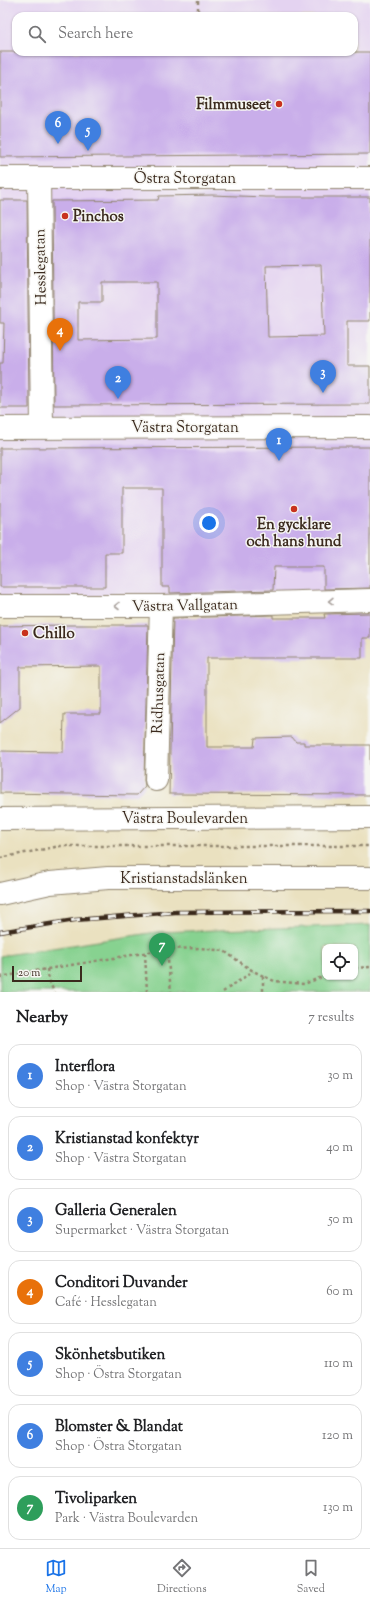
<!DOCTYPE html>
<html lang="en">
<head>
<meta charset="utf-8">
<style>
	body { margin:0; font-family:"Sorts Mill Goudy",serif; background:#f2f2f2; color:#202124 }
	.controls { position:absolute; right:12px; bottom:12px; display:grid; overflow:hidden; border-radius:8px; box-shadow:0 1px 3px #0004 }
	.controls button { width:36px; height:36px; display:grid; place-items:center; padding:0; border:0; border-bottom:1px solid #e0e0e0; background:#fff; color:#202124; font:20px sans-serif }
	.scale { position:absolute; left:12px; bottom:10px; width:70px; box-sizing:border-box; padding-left:4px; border:2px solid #3b2a1e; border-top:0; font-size:11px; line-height:14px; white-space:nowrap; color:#3b2a1e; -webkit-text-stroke:3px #f6f6f2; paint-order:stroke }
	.you { position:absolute; left:209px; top:523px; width:14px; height:14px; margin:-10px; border:3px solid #fff; border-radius:50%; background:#1a73e8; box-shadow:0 0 0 6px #1a73e833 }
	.badge { display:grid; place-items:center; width:26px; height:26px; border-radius:50%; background:#1a73e8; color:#fff; font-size:13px; font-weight:700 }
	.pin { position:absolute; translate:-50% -33px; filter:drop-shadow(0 1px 2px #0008) }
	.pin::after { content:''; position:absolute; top:21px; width:14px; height:12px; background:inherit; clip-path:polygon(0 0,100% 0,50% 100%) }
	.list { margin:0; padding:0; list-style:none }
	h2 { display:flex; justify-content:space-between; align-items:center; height:52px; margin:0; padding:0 16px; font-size:17px }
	h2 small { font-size:13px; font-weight:400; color:#757577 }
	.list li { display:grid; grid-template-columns:26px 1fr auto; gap:12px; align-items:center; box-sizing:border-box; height:64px; margin:0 8px 8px; padding:0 8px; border:1px solid #e0e0e0; border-radius:12px }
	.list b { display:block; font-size:15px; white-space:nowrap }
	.list p { margin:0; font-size:13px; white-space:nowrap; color:#757577 }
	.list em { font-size:13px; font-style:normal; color:#757577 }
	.icon { flex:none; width:22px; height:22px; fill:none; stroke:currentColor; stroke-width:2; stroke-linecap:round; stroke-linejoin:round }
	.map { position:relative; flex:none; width:370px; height:992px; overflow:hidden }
	.search { position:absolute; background:#fff; box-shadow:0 1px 3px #0004; left:12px; right:12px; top:12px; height:44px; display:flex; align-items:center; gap:10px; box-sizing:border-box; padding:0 14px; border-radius:12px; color:#757577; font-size:15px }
	.sheet { height:556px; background:#fff }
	nav { display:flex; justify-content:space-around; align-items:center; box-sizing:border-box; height:56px; border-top:1px solid #e0e0e0; background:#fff; font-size:11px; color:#757577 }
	nav a { display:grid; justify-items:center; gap:2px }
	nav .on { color:#1a73e8 }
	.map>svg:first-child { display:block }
	.built { fill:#e4d3f1; fill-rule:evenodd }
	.green { fill:#87d290; stroke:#617e57; fill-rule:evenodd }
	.building { fill:#c9aeea; fill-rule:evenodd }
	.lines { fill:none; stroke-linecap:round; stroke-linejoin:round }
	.minor-casing { stroke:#92866f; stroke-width:24 }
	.path { stroke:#92866f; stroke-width:2.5; stroke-dasharray:3 3; stroke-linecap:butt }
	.minor { stroke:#fff; stroke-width:22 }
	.rail-casing { stroke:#3b2a1e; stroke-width:4.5 }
	.rail { stroke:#f6f6f2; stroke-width:3; stroke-dasharray:9; stroke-linecap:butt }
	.oneway { stroke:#a79f9a }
	.poi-dot { fill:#c8321e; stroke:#f6f6f2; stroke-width:1.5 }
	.labels { text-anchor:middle; stroke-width:3; stroke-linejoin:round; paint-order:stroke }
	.poi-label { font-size:15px; font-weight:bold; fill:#3b2a1e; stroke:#f6f6f2; text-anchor:start }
	.street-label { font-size:15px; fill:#3b2a1e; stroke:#f6f6f2 }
</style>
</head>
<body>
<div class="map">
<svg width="370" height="992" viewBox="0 0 370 992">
	<rect width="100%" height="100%" fill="#f6f6f2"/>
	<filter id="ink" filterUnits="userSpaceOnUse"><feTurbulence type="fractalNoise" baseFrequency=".025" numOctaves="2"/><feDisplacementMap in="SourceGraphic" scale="8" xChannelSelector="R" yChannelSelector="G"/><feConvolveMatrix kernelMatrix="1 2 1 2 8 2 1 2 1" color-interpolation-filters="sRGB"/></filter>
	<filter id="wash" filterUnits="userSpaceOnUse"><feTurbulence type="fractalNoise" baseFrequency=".012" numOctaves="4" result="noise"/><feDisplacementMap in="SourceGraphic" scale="16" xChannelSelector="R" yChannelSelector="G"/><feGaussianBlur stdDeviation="0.9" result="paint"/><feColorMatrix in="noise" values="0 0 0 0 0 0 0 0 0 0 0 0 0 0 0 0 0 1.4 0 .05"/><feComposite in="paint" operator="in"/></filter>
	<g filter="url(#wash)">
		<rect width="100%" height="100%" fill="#eae1c0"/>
		<path class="built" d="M 0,0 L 370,0 L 370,604 L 0,605 ZM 16,16 L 354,16 L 354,52 L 16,52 Z"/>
		<path class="green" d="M 370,925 L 370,992 L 0,992 L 0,956 L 157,932 ZM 325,947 L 355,947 L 355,977 L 325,977 Z"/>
		<g id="blocks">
			<path class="building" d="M 0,52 L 370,52 L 370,154 L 0,157 Z
				M 212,195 L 265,197 L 370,197 L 370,321 L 347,321 L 347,366 L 370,366 L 370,404 L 54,405 L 52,201 L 158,200 L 159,196 ZM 321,265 L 324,336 L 268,337 L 266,266 ZM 102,282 L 157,282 L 157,339 L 78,340 L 78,302 L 102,302 Z
				M 0,200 L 27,200 L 29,408 L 0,408 L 0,363 L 3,363 L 4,323 L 0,323 Z
				M 370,447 L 370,588 L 324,589 L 324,567 L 274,567 L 273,590 L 170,593 L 170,587 L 162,587 L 162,488 L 122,488 L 122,553 L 105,553 L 105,587 L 0,587 L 0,448 Z
				M 370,613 L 370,638 L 362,638 L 362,658 L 207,658 L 207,747 L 254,747 L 255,738 L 292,737 L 296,742 L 304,742 L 304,745 L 370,745 L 370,795 L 169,794 L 173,618 L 273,615 L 273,618 L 325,618 L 324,614 Z
				M 68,625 L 148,625 L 144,780 L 145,786 L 137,795 L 0,793 L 0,751 L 63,752 L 64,714 L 101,714 L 101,666 L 20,667 L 20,707 L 0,723 L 0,626 Z"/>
		</g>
	</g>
	<g filter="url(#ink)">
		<use href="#blocks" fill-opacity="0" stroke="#92866f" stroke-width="1"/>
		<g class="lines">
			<defs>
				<path id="minor" d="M 0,178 L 370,178
					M 39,178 L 42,427
					M 0,428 L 370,427
					M 0,606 L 161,606 L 370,600
					M 156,780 L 161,606
					M 0,819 L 370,817
					M 0,894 L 50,883 L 108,878 L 370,878"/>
			</defs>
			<use href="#minor" class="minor-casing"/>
			<path class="path" d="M 198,16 L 198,0
				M 0,858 L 60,846 L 370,846
				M 167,949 L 171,992
				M 145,953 L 147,992
				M 355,968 L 370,967
				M 47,969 L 49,980 L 54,992
				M 263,976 L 263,992
				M 0,977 L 167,949 L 200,948 L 224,951 L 253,971 L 274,981 L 304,984 L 325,976
				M 223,992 L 253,971"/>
			<use href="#minor" class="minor"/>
			<defs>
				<path id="rail" d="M 0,932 L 75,920 L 175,912 L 370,911"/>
			</defs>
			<use href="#rail" class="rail-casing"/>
			<use href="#rail" class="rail"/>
		</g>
		<defs><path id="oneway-chevron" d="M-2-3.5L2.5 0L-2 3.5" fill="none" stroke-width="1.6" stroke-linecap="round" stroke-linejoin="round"/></defs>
		<g class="oneway">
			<use href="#oneway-chevron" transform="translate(331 601) rotate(179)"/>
			<use href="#oneway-chevron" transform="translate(117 606) rotate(180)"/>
		</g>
	</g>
	<g class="poi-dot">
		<circle cx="279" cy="104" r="4"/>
		<circle cx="65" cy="216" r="4"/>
		<circle cx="294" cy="509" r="4"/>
		<circle cx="25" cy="633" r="4"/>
	</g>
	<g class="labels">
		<g class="poi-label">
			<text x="271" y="109" text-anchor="end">Filmmuseet</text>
			<text x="73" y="221">Pinchos</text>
			<text x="294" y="529" text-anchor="middle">En gycklare<tspan x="294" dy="17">och hans hund</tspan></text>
			<text x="33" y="638">Chillo</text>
		</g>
		<g class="street-label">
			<text x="185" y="183">Östra Storgatan</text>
			<text transform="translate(40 267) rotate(-91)" y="5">Hesslegatan</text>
			<text x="185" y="432">Västra Storgatan</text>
			<text transform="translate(185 605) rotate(-1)" y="5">Västra Vallgatan</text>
			<text transform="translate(158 693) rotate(-88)" y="5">Ridhusgatan</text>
			<text x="185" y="823">Västra Boulevarden</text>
			<text x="184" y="883">Kristianstadslänken</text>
		</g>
	</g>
</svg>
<div class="controls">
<button><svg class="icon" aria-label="locate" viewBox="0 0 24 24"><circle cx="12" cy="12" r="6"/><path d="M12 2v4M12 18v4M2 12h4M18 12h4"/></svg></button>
</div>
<div class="scale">20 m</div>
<div class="you"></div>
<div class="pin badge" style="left:279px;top:461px;background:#3f7fe0">1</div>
<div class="pin badge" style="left:118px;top:399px;background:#3f7fe0">2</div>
<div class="pin badge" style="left:323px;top:393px;background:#3f7fe0">3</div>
<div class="pin badge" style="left:60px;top:351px;background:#e8710a">4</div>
<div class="pin badge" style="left:88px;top:151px;background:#3f7fe0">5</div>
<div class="pin badge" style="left:58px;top:144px;background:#3f7fe0">6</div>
<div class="pin badge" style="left:162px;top:966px;background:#2e9e5b">7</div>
<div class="search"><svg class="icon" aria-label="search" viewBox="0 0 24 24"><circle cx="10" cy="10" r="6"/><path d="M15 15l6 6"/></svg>Search here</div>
</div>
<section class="sheet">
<h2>Nearby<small>7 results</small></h2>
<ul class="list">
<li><span class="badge" style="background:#3f7fe0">1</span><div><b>Interflora</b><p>Shop · Västra Storgatan</p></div><em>30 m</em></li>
<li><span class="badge" style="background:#3f7fe0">2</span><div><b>Kristianstad konfektyr</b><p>Shop · Västra Storgatan</p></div><em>40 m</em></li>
<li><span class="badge" style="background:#3f7fe0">3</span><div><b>Galleria Generalen</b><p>Supermarket · Västra Storgatan</p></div><em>50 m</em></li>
<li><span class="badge" style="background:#e8710a">4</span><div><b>Conditori Duvander</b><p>Café · Hesslegatan</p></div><em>60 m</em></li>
<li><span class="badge" style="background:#3f7fe0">5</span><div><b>Skönhetsbutiken</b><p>Shop · Östra Storgatan</p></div><em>110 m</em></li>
<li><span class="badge" style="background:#3f7fe0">6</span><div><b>Blomster &amp; Blandat</b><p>Shop · Östra Storgatan</p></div><em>120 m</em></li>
<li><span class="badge" style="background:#2e9e5b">7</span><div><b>Tivoliparken</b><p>Park · Västra Boulevarden</p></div><em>130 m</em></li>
</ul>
</section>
<nav>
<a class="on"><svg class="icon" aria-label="map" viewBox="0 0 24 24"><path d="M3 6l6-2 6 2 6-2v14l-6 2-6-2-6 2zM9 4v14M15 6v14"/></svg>Map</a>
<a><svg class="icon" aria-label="directions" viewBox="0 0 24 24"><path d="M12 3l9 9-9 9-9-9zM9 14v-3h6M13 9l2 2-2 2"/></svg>Directions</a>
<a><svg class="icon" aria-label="saved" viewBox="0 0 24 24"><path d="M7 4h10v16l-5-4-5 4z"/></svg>Saved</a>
</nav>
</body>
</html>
